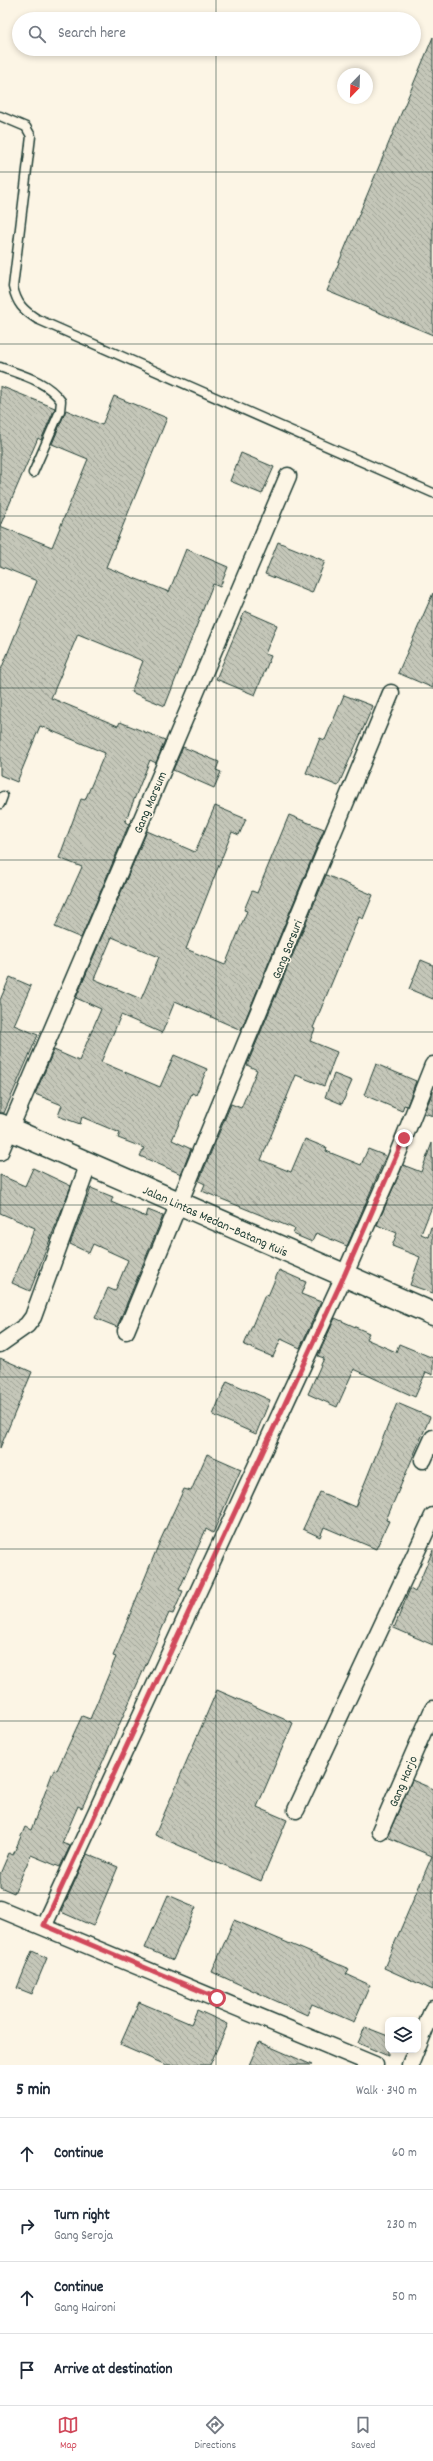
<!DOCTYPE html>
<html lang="en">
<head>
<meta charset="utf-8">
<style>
	body { margin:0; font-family:Dekko,sans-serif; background:#f6f6f7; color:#1f2937 }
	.controls { position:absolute; right:12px; bottom:12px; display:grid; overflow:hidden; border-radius:8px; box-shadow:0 2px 6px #0003 }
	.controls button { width:36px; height:36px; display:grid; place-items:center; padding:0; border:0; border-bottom:1px solid #e0e1e3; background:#fff; color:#1f2937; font:20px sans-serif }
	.compass { position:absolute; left:337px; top:68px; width:36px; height:36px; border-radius:50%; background:#fff; box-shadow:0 2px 6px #0003; rotate:203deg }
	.stop { position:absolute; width:12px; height:12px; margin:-9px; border:3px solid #d1495b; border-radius:50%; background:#fff }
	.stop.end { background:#d1495b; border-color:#fff; box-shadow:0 1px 4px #0008 }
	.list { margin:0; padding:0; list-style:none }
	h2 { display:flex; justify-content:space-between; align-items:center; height:52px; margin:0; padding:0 16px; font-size:17px }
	h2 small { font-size:13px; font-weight:400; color:#747a83 }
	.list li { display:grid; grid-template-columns:26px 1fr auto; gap:12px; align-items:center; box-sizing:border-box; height:72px; padding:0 16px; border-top:1px solid #e0e1e3 }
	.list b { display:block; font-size:15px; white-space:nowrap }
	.list p { margin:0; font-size:13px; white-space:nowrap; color:#747a83 }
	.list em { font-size:13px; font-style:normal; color:#747a83 }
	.icon { flex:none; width:22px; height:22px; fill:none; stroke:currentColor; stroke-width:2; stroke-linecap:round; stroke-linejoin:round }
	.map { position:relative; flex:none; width:433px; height:2065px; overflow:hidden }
	.search { position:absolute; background:#fff; box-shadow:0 2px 6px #0003; left:12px; right:12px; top:12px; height:44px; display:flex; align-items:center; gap:10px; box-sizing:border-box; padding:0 14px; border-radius:22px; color:#747a83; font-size:15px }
	.sheet { height:340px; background:#fff }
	nav { display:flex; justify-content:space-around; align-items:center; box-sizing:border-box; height:56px; border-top:1px solid #e0e1e3; background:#fff; font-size:11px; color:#747a83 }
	nav a { display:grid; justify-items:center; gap:2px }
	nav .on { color:#d1495b }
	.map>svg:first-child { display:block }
	.building { fill:url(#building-back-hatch); stroke:#1f3d34; fill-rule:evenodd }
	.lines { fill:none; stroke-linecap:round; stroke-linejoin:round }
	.lane-casing { stroke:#1f3d34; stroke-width:11 }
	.street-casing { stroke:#1f3d34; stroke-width:19 }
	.highway-casing { stroke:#1f3d34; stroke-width:25 }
	.lane { stroke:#fcf5e5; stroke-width:8 }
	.street { stroke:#fcf5e5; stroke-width:16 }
	.highway { stroke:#fcf5e5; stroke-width:22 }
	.route { stroke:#d1495b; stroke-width:5 }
	.grid { fill:none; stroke:#1f3d34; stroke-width:1; stroke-opacity:0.55 }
	.labels { text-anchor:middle; stroke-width:3; stroke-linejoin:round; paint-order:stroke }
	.street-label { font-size:13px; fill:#1f3d34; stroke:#fcf5e5 }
</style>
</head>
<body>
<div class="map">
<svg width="433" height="2065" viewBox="0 0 433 2065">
	<defs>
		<pattern id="building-back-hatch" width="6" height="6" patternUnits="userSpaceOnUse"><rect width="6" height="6" fill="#c5c7b9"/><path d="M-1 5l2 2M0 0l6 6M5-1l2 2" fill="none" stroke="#9fa397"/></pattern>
	</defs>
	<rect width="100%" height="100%" fill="#fcf5e5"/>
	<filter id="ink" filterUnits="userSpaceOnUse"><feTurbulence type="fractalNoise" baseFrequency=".025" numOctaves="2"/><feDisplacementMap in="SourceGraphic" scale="8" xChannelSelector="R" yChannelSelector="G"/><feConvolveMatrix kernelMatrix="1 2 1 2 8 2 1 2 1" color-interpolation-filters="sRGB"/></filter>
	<g filter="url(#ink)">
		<path class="building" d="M 433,37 L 433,335 L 327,291 Z
			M 0,386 L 55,408 L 41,440 L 38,438 L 0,526 L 52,547 L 88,459 L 52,444 L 66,410 L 102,425 L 114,396 L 167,418 L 106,567 L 169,592 L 186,549 L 228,567 L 220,587 L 213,584 L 165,706 L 131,692 L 143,661 L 78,634 L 51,698 L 118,726 L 120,722 L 165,740 L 156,763 L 150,760 L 125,822 L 129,824 L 81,938 L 55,927 L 82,867 L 59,858 L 81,799 L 85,800 L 105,753 L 40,726 L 17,782 L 0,775 L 0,672 L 37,581 L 0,566 Z
			M 241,453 L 274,467 L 262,494 L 230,481 Z
			M 278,542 L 325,561 L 312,593 L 265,574 Z
			M 433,593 L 433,688 L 398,673 Z
			M 245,611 L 277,625 L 265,654 L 271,656 L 255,695 L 216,679 Z
			M 344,695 L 373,706 L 338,786 L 306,773 L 320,738 L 325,740 Z
			M 183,747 L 219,762 L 216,770 L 221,772 L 214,788 L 173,770 Z
			M 215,806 L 246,819 L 239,835 L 232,832 L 186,949 L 225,965 L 247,911 L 244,910 L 252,891 L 257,893 L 289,815 L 324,829 L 241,1030 L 175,1001 L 162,1033 L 121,1015 L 101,1062 L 160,1087 L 174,1055 L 207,1069 L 196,1095 L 192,1093 L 172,1140 L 191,1149 L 181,1174 L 140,1156 L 144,1148 L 118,1138 L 120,1133 L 82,1117 L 80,1124 L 58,1116 L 62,1105 L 35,1094 L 54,1050 L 79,1061 L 101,1009 L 76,998 L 147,831 L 195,852 ZM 112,937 L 159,957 L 141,999 L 94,979 Z
			M 326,875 L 373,895 L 363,919 L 359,917 L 313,1028 L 315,1029 L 310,1041 L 337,1052 L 324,1086 L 296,1075 L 261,1160 L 291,1172 L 305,1139 L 327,1148 L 326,1151 L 361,1165 L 368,1149 L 386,1156 L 347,1246 L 316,1233 L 312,1242 L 293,1234 L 295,1229 L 202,1191 L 205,1184 L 199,1181 L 231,1104 L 241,1108 L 257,1070 L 247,1065 Z
			M 421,960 L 433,965 L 433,999 L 409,989 Z
			M 10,977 L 31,986 L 14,1025 L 38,1035 L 4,1113 L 0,1113 L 0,1000 Z
			M 376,1064 L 416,1081 L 407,1106 L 404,1105 L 402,1111 L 364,1095 Z
			M 334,1074 L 352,1081 L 342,1104 L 325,1097 Z
			M 433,1091 L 433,1116 L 424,1113 Z
			M 432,1143 L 433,1204 L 421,1234 L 428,1237 L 431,1227 L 433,1228 L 433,1293 L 410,1285 L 420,1257 L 392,1246 L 397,1233 L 377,1225 L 403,1165 L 421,1172 Z
			M 33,1168 L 71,1186 L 30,1291 L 12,1283 L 35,1228 L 0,1213 L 0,1175 L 25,1186 Z
			M 91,1188 L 113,1197 L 111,1202 L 146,1217 L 148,1210 L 163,1216 L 117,1327 L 95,1318 L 108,1288 L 115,1291 L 128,1260 L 93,1244 L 89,1253 L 70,1244 Z
			M 279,1270 L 306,1282 L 301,1294 L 321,1302 L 300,1348 L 281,1339 L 273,1357 L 244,1345 L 265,1295 L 268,1296 Z
			M 335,1318 L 369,1333 L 366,1339 L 396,1352 L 399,1344 L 433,1358 L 433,1375 L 426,1372 L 415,1397 L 354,1369 L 337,1407 L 308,1394 L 324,1358 L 318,1356 Z
			M 0,1358 L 32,1372 L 0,1448 Z
			M 227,1381 L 270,1400 L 256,1434 L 213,1415 Z
			M 397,1403 L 430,1417 L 386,1520 L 389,1521 L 376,1549 L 324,1527 L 320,1537 L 303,1529 L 320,1492 L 355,1507 Z
			M 207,1454 L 241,1469 L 213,1533 L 206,1529 L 179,1590 L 183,1591 L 173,1614 L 169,1613 L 82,1808 L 78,1806 L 62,1843 L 70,1846 L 60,1867 L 31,1855 L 14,1893 L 0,1887 L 0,1874 L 9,1853 L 13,1855 L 25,1827 L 31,1830 L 54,1769 L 57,1770 L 82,1716 L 90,1719 L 116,1657 L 113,1656 L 160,1541 L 184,1489 L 191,1491 Z
			M 433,1550 L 433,1645 L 394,1628 L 410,1589 L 415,1592 Z
			M 217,1690 L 293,1723 L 257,1807 L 287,1820 L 261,1881 L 155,1835 Z
			M 412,1780 L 433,1789 L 433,1990 L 384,1968 L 432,1856 L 387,1837 Z
			M 87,1854 L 118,1867 L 93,1926 L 61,1912 Z
			M 168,1895 L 196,1907 L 173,1960 L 145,1948 Z
			M 234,1920 L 349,1969 L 346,1974 L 370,1985 L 354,2022 L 312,2004 L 307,2015 L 212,1972 Z
			M 32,1951 L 47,1958 L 32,1994 L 17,1988 Z
			M 139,2002 L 191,2024 L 197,2010 L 228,2024 L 210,2065 L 166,2065 L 120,2045 Z
			M 365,2027 L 388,2036 L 388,2056 L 358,2043 Z
			M 259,2042 L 273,2048 L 312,2065 L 249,2065 Z"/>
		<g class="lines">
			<defs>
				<path id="lane" d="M 0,116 L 26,127 L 31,136 L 13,287 C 17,304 23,310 37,319 L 433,493
					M 0,367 C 22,375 47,381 61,401 L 60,411 L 33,473
					M 0,804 L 3,796"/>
				<path id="street" d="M 0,1152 L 288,476
					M 126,1331 L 391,693
					M 0,1344 L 27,1325 L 33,1317 L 89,1163
					M 423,1460 L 433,1438
					M 296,1810 L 433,1516
					M 380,1831 L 433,1709
					M 0,1909 L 375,2065
					M 44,1925 L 344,1276 L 392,1168 L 433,1065
					M 418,2046 L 433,2009
					M 410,2065 L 416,2050"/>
				<path id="highway" d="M 0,1125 L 433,1314"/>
			</defs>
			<use href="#lane" class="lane-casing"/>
			<use href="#street" class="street-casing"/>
			<use href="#highway" class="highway-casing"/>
			<use href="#lane" class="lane"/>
			<use href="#street" class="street"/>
			<use href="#highway" class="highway"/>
		</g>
	</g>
	<g class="lines" filter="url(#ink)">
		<path class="route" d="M 217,1998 L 44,1925 L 344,1276 L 404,1138"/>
	</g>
	<path class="grid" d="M 216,0 L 216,19M 216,49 L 216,2065M 0,172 L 433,172M 0,344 L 433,344M 0,516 L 433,516M 0,688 L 433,688M 0,860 L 433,860M 0,1032 L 433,1032M 0,1205 L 433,1205M 0,1377 L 433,1377M 0,1549 L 433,1549M 0,1721 L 433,1721M 0,1893 L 433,1893"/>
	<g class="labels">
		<g class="street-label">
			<text transform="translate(149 802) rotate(-67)" y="5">Gang Marsum</text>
			<text transform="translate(286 949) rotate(-68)" y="5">Gang Sarsuri</text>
			<text transform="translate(216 1220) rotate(24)" y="5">Jalan Lintas Medan–Batang Kuis</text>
			<text transform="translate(402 1781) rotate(-67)" y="5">Gang Harjo</text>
		</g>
	</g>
</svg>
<div class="controls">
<button><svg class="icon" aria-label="layers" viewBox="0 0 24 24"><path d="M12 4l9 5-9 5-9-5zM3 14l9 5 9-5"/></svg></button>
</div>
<svg class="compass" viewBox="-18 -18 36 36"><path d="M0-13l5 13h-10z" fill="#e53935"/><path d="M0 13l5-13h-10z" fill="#747a83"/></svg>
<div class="stop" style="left:217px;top:1998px"></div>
<div class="stop end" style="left:404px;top:1138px"></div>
<div class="search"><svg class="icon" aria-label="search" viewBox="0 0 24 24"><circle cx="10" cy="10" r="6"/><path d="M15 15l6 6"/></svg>Search here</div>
</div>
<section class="sheet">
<h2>5 min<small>Walk · 340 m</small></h2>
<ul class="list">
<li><svg class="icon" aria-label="ahead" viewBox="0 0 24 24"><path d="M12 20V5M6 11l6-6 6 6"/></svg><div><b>Continue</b></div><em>60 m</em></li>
<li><svg class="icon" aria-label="right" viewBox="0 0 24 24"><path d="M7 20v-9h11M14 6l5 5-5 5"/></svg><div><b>Turn right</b><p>Gang Seroja</p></div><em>230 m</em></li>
<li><svg class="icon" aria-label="ahead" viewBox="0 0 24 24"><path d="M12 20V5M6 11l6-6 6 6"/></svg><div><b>Continue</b><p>Gang Haironi</p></div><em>50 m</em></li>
<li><svg class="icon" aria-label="arrive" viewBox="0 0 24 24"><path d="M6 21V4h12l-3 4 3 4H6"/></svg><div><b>Arrive at destination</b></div></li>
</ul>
</section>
<nav>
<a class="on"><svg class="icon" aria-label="map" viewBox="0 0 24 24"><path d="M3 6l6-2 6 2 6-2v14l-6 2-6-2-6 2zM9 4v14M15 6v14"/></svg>Map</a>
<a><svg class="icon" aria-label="directions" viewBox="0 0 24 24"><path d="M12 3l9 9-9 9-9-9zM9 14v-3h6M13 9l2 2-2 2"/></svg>Directions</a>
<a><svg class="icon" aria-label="saved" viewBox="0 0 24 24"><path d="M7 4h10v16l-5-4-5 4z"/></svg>Saved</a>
</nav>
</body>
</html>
